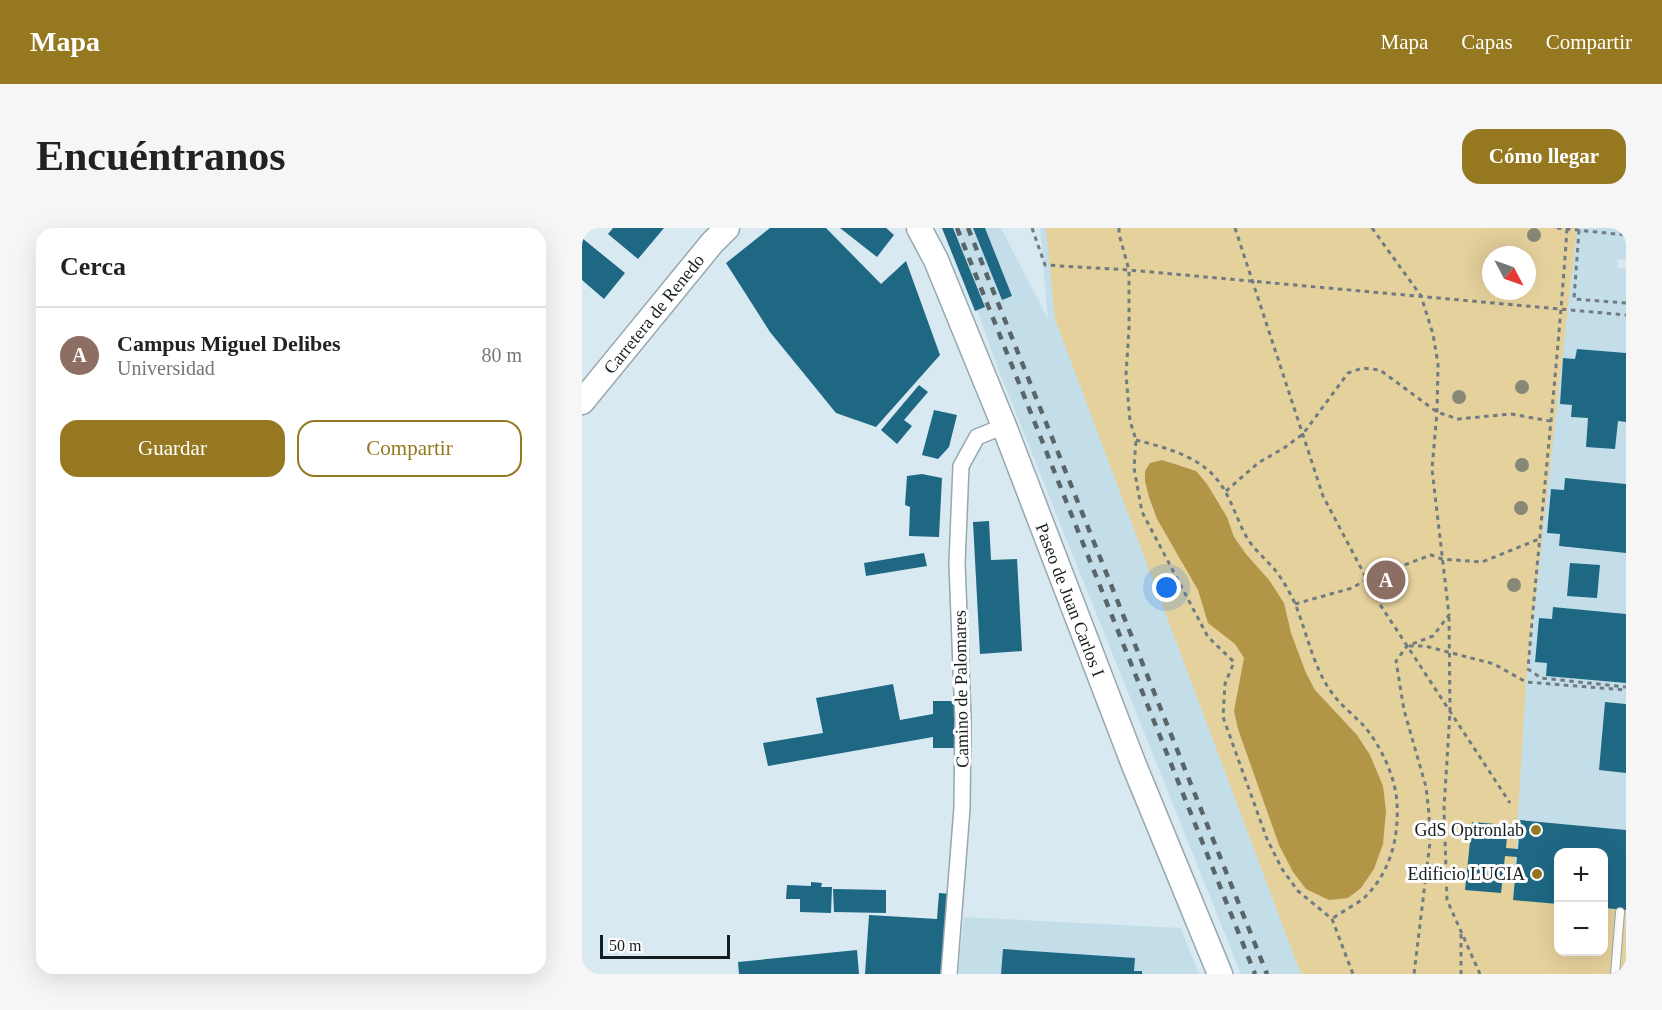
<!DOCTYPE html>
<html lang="es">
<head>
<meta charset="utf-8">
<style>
	body { margin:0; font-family:"Times New Roman",serif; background:#f6f6f6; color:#222 }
	.controls { position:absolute; right:18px; bottom:18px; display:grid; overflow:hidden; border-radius:12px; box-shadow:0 6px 24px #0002 }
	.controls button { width:54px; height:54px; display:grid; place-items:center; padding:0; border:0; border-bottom:2px solid #e0e0e0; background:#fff; color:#222; font:30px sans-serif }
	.compass { position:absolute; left:900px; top:18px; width:54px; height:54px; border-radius:50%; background:#fff; box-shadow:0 6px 24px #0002; rotate:131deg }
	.scale { position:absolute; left:18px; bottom:15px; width:130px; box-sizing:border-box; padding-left:6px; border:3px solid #171e20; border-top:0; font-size:16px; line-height:21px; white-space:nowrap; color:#171e20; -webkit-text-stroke:4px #fff; paint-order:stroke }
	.you { position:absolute; left:585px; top:360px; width:21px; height:21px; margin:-15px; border:4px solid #fff; border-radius:50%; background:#1a73e8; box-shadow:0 0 0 9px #1a73e833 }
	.badge { display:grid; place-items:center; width:39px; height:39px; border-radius:50%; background:#95781f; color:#fff; font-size:20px; font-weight:700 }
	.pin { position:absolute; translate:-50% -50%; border:3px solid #fff; box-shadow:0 2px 6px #0006 }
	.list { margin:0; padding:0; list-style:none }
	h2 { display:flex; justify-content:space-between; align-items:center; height:78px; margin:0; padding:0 24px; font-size:26px }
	h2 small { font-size:20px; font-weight:400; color:#767676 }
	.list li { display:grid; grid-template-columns:39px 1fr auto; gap:18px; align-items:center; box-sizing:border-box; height:96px; padding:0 24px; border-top:2px solid #e0e0e0 }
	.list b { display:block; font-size:22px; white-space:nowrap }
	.list p { margin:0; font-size:20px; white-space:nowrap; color:#767676 }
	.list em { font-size:20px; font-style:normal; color:#767676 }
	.actions { display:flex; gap:12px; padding:18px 24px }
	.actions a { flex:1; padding:14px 0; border:2px solid #95781f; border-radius:18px; text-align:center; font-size:21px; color:#95781f }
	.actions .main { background:#95781f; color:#fff }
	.map { position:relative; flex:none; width:1044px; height:746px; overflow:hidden; border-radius:18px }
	header { display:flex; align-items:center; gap:36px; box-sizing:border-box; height:84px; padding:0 30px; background:#95781f; color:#fff }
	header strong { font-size:28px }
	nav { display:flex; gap:33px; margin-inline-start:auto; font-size:21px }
	.intro { display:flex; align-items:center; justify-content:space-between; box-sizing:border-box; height:144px; padding:0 36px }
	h1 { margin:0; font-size:42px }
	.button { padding:15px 27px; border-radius:18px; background:#95781f; color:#fff; font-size:21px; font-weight:700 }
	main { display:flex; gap:36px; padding:0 36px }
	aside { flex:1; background:#fff; border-radius:18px; box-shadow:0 6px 24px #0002 }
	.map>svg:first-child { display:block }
	.built { fill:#c4dee9; fill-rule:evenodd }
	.green { fill:#e5d19c; fill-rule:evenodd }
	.water { fill:#b29547 }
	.building { fill:#1e6884 }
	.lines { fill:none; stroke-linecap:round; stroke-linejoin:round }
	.lane-casing { stroke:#97a7af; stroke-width:10 }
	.street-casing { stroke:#97a7af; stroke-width:18 }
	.primary-casing { stroke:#97a7af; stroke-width:27 }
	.path { stroke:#707c81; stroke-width:3; stroke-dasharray:4.5 4.5; stroke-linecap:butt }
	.lane { stroke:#fff; stroke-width:8 }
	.street { stroke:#fff; stroke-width:15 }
	.primary { stroke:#fff; stroke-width:24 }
	.rail { stroke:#5a6569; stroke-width:4.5; stroke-dasharray:8 8; stroke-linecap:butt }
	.tree { fill:#878878 }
	.poi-dot { fill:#95781f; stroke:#fff; stroke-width:2 }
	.labels { text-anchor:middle; stroke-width:6; stroke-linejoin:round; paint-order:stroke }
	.street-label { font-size:18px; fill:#171e20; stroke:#fff }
	.poi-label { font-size:18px; fill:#171e20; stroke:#fff; text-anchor:end }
</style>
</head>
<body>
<header>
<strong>Mapa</strong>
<nav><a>Mapa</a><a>Capas</a><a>Compartir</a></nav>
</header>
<div class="intro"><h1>Encuéntranos</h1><a class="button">Cómo llegar</a></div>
<main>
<aside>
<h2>Cerca<small></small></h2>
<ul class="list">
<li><span class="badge" style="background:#8d6e63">A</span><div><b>Campus Miguel Delibes</b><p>Universidad</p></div><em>80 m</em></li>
</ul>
<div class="actions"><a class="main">Guardar</a><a>Compartir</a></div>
</aside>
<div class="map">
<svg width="1044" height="746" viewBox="0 0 1044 746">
	<rect width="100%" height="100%" fill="#d8e9f1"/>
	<path class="built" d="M 365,0 L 419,0 L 466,91 L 458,0 L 1044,0 L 1044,32 L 1036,31 L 1035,39 L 1044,41 L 1044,125 L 995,121 L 993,131 L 981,130 L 978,175 L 990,177 L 989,189 L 1044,194 L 1044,256 L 983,250 L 982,262 L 969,261 L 965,305 L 978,306 L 977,319 L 1044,325 L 1044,386 L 971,379 L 970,391 L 957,391 L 953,434 L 965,435 L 965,448 L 1044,455 L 1044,476 L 1023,474 L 1018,542 L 1044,545 L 1044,602 L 939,592 L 936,621 L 924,620 L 923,628 L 935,629 L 931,671 L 976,676 L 976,724 L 1022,724 L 1022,680 L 1044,746 L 659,746 L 419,148 ZM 909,27 L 945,27 L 945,63 L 909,63 Z
		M 382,689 L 599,700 L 617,746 L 376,746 Z"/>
	<path class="green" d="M 464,0 L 995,0 L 944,454 L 931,671 L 976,676 L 976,724 L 1022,724 L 1022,680 L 1044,682 L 1044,746 L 719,746 L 473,91 ZM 909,27 L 945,27 L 945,63 L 909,63 Z"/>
	<path class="water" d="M 580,232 L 614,243 L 625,256 L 645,289 L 652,309 L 664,326 L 687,352 L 702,375 L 709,405 L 724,445 L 733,462 L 775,507 L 788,527 L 801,558 L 804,583 L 801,616 L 792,641 L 779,660 L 766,670 L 747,672 L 724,661 L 711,644 L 697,617 L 656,501 L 652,483 L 662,430 L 653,416 L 626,395 L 616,362 L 575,291 L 567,269 L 563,253 L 563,243 L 568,235 Z"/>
	<path class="building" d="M 31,0 L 82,0 L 56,31 L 26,6 Z
		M 188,0 L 244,0 L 299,56 L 324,33 L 358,127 L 294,199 L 254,185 L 188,104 L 144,35 Z
		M 258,0 L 304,0 L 312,7 L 295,29 Z
		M 360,0 L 371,0 L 403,79 L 393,83 Z
		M 391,0 L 403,0 L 430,68 L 420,72 Z
		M 0,10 L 43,45 L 22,71 L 0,52 Z
		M 995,121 L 1044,125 L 1044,194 L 1036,193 L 1033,221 L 1004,219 L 1006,190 L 989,189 L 990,177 L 978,176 L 981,130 L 993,131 Z
		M 337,157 L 346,164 L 322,192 L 330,198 L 315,216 L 299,202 Z
		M 352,182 L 375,187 L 367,219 L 356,231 L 340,227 Z
		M 340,246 L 360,250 L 357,309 L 327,308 L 328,279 L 323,277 L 325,248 Z
		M 983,250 L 1044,256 L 1044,325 L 977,318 L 978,306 L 965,305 L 969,261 L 982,262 Z
		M 407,293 L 409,332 L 435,331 L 440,423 L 398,426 L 391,294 Z
		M 342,325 L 345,338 L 284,348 L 282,335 Z
		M 988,335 L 1018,337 L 1015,370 L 985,368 Z
		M 971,379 L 1044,386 L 1044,455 L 964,448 L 965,435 L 953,434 L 957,390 L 970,391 Z
		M 311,456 L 318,492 L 351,486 L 351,473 L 373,473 L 372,520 L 351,520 L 351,509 L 186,538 L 181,515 L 241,505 L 234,470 Z
		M 1023,474 L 1044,476 L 1044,545 L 1017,542 Z
		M 938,592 L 1044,602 L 1044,682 L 1022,680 L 1022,624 L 976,624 L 976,676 L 931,672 L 935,629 L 923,628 L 919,665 L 883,662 L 890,594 L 926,597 L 924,620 L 936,621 Z
		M 229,654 L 240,655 L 239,659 L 250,659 L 249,685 L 218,684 L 218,671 L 204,671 L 205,657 L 229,658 Z
		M 251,661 L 304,662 L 304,685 L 252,684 Z
		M 357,665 L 369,666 L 362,746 L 283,746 L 287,687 L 355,691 Z
		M 421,721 L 553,730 L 552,743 L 560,743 L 560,746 L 419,746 Z
		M 275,722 L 277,746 L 157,746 L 156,734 Z"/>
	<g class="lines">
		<defs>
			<path id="lane" d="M 1033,746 L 1038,684"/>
			<path id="street" d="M 367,746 L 380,580 L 381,492 L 375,335 L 379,238 L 395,209 L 422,198"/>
			<path id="primary" d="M 337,0 L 354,32 L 422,198 L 552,537 L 638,746
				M 0,174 L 130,15 L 145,0"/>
		</defs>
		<use href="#lane" class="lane-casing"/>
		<use href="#street" class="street-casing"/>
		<use href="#primary" class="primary-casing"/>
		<path class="path" d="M 450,0 L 463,37 L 547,42 L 1044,87
			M 537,0 L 537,6 L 547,42 L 547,100 L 544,147 L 548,193 L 554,212 L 552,240 L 560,284 L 626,409 L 652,434 L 643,456 L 641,489 L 685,611 L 700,641 L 716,663 L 750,691 L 771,746
			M 653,0 L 741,268 L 799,378 L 928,575
			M 790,0 L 839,68 L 851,106 L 856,136 L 855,184 L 850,241 L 867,387 L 851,408 L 825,418 L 814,433 L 822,482 L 844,559 L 847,586 L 848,614 L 832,746
			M 975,0 L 1044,7
			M 985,1 C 975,148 958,295 946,441 L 959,450 L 1044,459
			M 997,2 L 992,71 L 1044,75
			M 554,212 C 581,219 613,227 632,248 C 648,265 653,288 664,308 C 671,321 684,331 693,342 C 701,352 709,366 714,378 C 726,408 731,439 750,465 C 759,478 772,487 782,498 C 799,518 814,550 815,576 C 817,610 808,644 784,668 C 776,676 760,683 750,691
			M 644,263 L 676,235 L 702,220 L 721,206 L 766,145 L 781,140 L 798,142 L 855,184 L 876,191 L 929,186 L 968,193
			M 713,376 L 770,360 L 785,351 L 849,327 L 860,331 L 900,334 L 957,311
			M 867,389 L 868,484 L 862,580 L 865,672 L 898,746
			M 827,418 L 843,418 L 912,436 L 944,454 L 1044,462
			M 879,706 L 879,746"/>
		<use href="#lane" class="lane"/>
		<use href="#street" class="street"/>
		<use href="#primary" class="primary"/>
		<path class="rail" d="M 375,0 L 673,746
			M 386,0 L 685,746"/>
	</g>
	<g class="tree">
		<circle cx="952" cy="7" r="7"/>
		<circle cx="940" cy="159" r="7"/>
		<circle cx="877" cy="169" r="7"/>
		<circle cx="940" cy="237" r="7"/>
		<circle cx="939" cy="280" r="7"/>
		<circle cx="932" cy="357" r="7"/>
	</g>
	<g class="poi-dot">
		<circle cx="954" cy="602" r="6"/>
		<circle cx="955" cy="646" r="6"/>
	</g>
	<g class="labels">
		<g class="street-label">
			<text transform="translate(72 86) rotate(-51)" y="6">Carretera de Renedo</text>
			<text transform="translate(488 372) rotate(69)" y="6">Paseo de Juan Carlos I</text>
			<text transform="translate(379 461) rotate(-91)" y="6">Camino de Palomares</text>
		</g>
		<g class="poi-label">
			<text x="942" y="608">GdS Optronlab</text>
			<text x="943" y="652">Edificio LUCIA</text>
		</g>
	</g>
</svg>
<div class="controls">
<button>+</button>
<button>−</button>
</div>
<svg class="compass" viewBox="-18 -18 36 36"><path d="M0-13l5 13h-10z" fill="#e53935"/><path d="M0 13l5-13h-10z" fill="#767676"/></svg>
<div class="scale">50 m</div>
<div class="you"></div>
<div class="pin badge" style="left:804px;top:352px;background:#8d6e63">A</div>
</div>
</main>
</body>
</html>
